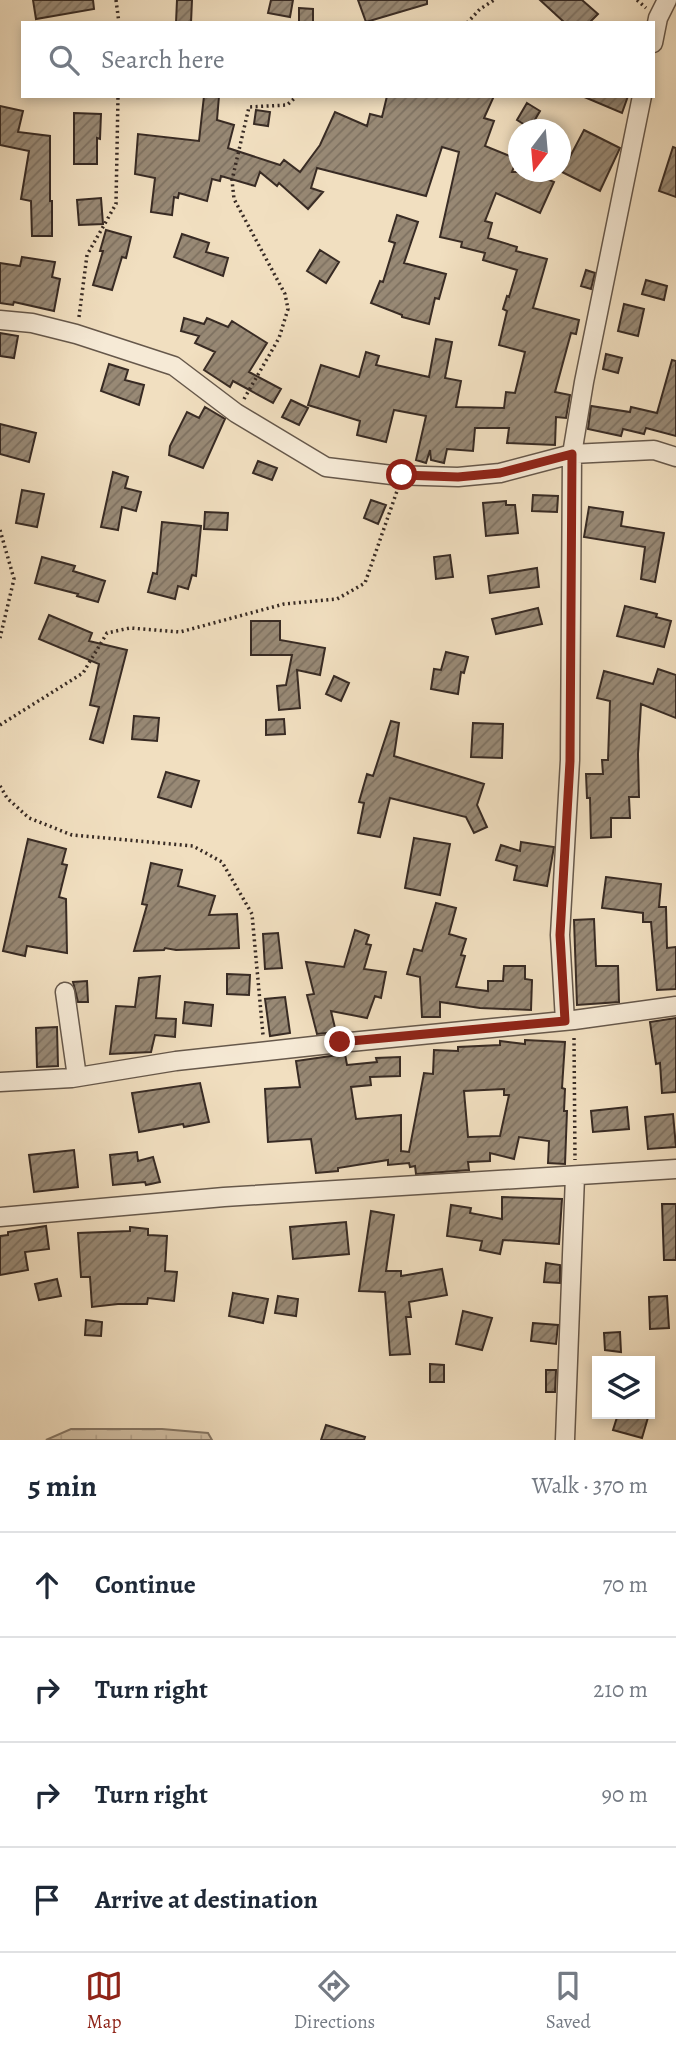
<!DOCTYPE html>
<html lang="en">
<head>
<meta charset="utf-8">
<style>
	body { margin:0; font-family:Alegreya,serif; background:#f6f6f7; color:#1f2937 }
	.controls { position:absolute; right:21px; bottom:21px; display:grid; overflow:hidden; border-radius:0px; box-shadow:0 4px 10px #0003 }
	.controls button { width:63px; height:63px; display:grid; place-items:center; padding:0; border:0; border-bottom:2px solid #e0e1e3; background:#fff; color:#1f2937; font:35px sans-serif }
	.compass { position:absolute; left:508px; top:119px; width:63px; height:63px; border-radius:50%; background:#fff; box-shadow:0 4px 10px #0003; rotate:196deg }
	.stop { position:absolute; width:21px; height:21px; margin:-16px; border:5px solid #8f2418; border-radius:50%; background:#fff }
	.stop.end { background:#8f2418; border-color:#fff; box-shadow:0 2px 7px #0008 }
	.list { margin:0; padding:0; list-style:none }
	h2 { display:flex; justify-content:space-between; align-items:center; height:91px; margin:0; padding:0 28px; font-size:30px }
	h2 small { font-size:23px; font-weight:400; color:#747a83 }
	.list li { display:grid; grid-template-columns:46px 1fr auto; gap:21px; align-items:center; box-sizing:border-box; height:105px; padding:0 28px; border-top:2px solid #e0e1e3 }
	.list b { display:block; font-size:26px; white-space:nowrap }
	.list em { font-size:23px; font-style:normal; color:#747a83 }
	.icon { flex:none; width:38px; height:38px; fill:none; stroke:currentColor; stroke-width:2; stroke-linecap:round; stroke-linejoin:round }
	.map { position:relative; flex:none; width:676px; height:1440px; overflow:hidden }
	.search { position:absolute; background:#fff; box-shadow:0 4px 10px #0003; left:21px; right:21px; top:21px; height:77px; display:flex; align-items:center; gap:18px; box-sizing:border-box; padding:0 24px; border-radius:0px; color:#747a83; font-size:26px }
	.sheet { height:511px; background:#fff }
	nav { display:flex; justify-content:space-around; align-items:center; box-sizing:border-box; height:98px; border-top:2px solid #e0e1e3; background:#fff; font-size:19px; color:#747a83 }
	nav a { display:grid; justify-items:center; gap:4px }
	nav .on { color:#8f2418 }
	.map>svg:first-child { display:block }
	.wetland { fill:url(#wetland-marsh); stroke:#857664; stroke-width:2 }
	.building { fill:url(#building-hatch); stroke:#382b24; stroke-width:2; fill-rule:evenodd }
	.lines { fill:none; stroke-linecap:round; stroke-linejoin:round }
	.minor-casing { stroke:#66584b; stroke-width:21 }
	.path { stroke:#382b24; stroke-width:3.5; stroke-dasharray:2 3.5; stroke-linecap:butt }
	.minor { stroke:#f6ead6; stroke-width:18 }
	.route { stroke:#8f2418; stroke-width:9 }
</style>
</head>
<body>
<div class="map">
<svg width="676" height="1440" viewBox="0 0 676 1440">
	<defs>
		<pattern id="wetland-marsh" width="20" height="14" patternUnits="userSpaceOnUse" patternTransform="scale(1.75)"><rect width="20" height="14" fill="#d2c0a5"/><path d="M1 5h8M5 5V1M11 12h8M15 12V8" fill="none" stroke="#b5a58e"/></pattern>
		<pattern id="building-hatch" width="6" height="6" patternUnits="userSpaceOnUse" patternTransform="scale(1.75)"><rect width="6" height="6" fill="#988975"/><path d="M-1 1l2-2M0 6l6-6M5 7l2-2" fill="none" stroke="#7d7060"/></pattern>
	</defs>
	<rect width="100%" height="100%" fill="#f1dfc0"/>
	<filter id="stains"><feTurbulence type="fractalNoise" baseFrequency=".00286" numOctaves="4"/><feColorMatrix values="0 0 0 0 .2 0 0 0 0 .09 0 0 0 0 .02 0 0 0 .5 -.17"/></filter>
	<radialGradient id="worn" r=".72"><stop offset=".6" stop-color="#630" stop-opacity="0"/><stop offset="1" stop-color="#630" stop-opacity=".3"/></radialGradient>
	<path class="wetland" d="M 71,1429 L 162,1429 L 208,1433 L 212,1440 L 46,1440 Z"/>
	<path class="building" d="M 33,0 L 93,0 L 94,9 L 36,19 Z
		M 177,0 L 192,0 L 191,23 L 176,23 Z
		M 271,0 L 293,0 L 290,17 L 268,13 Z
		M 358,0 L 427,0 L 427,4 L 366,22 Z
		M 540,0 L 582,0 L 598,14 L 589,23 L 565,23 Z
		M 299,8 L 313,9 L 313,23 L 299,23 Z
		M 204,96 L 219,96 L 217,120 L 234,125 L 228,148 L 280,165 L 284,160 L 300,172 L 320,145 L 335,112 L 367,126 L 370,114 L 382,117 L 387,96 L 494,96 L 484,118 L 494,121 L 485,146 L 517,159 L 512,172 L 531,172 L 554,182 L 540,213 L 496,193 L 485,221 L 492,223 L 488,238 L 517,247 L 516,251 L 547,259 L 533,308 L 579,320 L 576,334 L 571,333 L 555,392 L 570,395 L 566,418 L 556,417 L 555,445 L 507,443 L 509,428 L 475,428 L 473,451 L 447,449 L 444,463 L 431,460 L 430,450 L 426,463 L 416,460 L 426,416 L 394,410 L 386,442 L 357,435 L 360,421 L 308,405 L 321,365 L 359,377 L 366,352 L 379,356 L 376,365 L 429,377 L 436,339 L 452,342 L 445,378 L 461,381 L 456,407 L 504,408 L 506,392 L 515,393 L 525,352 L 499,345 L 507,311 L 503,309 L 507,296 L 509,297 L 517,270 L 483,260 L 485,253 L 461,247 L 462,242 L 440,237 L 459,152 L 442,147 L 426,196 L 317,168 L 311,188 L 323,192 L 308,209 L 279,183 L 277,186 L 260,172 L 255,186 L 221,176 L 220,181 L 212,179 L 207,201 L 179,193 L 178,198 L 174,197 L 172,215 L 151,212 L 155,178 L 135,174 L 138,134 L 199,141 Z
		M 582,96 L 628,96 L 622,113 Z
		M 527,103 L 540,111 L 530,128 L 517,120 Z
		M 0,106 L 23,111 L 18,132 L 50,136 L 50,201 L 52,201 L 52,236 L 32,236 L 31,201 L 21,199 L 29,151 L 0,145 Z
		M 256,110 L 270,112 L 268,126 L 254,124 Z
		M 74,113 L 101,114 L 100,139 L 97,138 L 97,164 L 74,164 Z
		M 584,130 L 620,148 L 600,191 L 562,172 Z
		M 673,147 L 676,148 L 676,197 L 659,191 Z
		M 101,198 L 103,224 L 79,225 L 77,200 Z
		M 397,215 L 418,222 L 404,263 L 446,274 L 439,299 L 435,298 L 429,324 L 402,317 L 402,315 L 371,303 L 380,281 L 383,282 L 395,243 L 389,241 Z
		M 106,230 L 131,237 L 126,258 L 122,257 L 112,290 L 93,285 L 103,251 L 100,251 Z
		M 182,234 L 209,243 L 206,252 L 228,258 L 223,276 L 174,257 Z
		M 320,250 L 339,262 L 326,283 L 307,271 Z
		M 22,257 L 55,262 L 52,277 L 60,279 L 54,311 L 14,302 L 13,305 L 0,303 L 0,263 L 20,266 Z
		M 586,270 L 595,273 L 591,289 L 581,286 Z
		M 646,280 L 667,286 L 664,300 L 642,294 Z
		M 624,304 L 644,309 L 638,336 L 618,331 Z
		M 184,318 L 204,324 L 207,318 L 228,327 L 232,321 L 267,343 L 249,372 L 281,389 L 273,403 L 233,381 L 230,387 L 204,370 L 215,352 L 195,343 L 199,336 L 181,331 Z
		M 0,333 L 18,336 L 14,358 L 0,356 Z
		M 606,354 L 622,358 L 618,373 L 603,369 Z
		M 672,360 L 676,361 L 676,436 L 646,428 L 644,434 L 623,429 L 621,436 L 588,429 L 591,406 L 630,412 L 631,407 L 657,413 Z
		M 109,364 L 128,370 L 125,380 L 144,385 L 139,405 L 101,391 Z
		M 291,400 L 308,408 L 299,425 L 282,417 Z
		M 205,407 L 225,419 L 203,468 L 169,455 L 170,446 L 187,412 L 199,418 Z
		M 0,424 L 36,433 L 29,462 L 0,454 Z
		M 258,461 L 277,468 L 272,480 L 253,473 Z
		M 113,472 L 128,477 L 125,488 L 141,492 L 136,511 L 122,507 L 118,530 L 101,527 Z
		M 22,490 L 44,494 L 37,527 L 16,523 Z
		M 533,495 L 558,496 L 557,512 L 532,511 Z
		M 371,500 L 386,505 L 378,524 L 364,518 Z
		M 506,501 L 506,505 L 515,505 L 518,533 L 486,536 L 483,503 Z
		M 589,507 L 623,512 L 621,526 L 664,533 L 655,582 L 641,579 L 645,547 L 584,537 Z
		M 205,512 L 228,513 L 227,530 L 204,529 Z
		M 162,522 L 201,526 L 196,576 L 192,575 L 188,589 L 178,586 L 175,599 L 148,592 L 153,573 L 157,574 Z
		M 450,555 L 453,577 L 436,579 L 434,557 Z
		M 42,557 L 75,566 L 73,571 L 105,581 L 98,602 L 77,596 L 78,594 L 35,583 Z
		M 537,568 L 539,587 L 490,593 L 488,576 Z
		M 625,606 L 657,614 L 656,617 L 671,621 L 664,647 L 617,636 Z
		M 538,608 L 542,624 L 496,634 L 492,619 Z
		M 49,615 L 92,633 L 89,641 L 127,650 L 103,743 L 90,739 L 99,707 L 90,705 L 99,664 L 39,639 Z
		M 251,621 L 280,621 L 280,640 L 325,648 L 320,675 L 297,670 L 300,708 L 279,710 L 277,686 L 286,685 L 292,655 L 251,655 Z
		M 446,652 L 468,657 L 464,673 L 461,672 L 458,694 L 431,689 L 434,669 L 441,670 Z
		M 658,669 L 676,675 L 676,718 L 641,704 L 638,754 L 639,797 L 629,797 L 630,818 L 611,818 L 611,837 L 591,838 L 590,798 L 587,798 L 586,774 L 603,774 L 602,760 L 608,760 L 610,701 L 597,698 L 604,671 L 653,684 Z
		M 334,676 L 349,683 L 341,701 L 326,694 Z
		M 134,716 L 159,718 L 157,741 L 132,739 Z
		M 284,719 L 285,734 L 266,735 L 266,720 Z
		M 391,721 L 399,723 L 394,756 L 484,784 L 477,805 L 487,827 L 474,833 L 466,817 L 390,798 L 380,837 L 358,833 L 364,803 L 359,802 L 367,774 L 373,776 Z
		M 473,723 L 503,724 L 502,758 L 471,757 Z
		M 166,772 L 199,781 L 191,807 L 158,797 Z
		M 414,838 L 450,844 L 440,895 L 405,888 Z
		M 28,839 L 66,849 L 62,864 L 67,865 L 59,897 L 66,899 L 67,953 L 27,946 L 25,956 L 3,951 Z
		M 521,842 L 554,847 L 547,886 L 514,880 L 517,866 L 496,860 L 501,845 L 520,851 Z
		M 151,863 L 182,870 L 178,886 L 215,896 L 209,915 L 237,914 L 239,948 L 176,950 L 165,948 L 164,950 L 134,951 L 147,905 L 142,904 Z
		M 606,877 L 661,884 L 659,907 L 666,907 L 667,948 L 676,947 L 676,989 L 657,990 L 651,922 L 643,922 L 643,913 L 602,908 Z
		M 436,903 L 456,908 L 449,934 L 466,939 L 461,955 L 465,956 L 456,987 L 488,991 L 488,981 L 503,981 L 504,966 L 525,966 L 525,979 L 532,980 L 531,1010 L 480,1008 L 440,1002 L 440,1017 L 422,1017 L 420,977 L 407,974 L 414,949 L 422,951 Z
		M 594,919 L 596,966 L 618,966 L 619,1002 L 577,1005 L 574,920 Z
		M 355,930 L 369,935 L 366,944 L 371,945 L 364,969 L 386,972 L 381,998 L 375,996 L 367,1018 L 331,1011 L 336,1032 L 317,1034 L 307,995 L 314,994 L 306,962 L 344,967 Z
		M 278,933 L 282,968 L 265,969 L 263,934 Z
		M 227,974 L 250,975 L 249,995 L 227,994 Z
		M 160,976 L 156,1018 L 176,1019 L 175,1037 L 155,1035 L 151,1052 L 110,1054 L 116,1006 L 135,1007 L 139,978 Z
		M 87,981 L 88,1002 L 78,1002 L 73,982 Z
		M 285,997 L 290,1033 L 270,1036 L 265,999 Z
		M 185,1002 L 213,1005 L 211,1026 L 183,1023 Z
		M 676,1018 L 676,1092 L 662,1093 L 660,1063 L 656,1064 L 650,1022 Z
		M 57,1027 L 58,1066 L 37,1067 L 36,1028 Z
		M 525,1040 L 565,1042 L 562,1088 L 565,1089 L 564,1111 L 567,1111 L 565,1164 L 548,1163 L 549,1141 L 519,1137 L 514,1159 L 490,1153 L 490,1161 L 468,1162 L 469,1170 L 416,1174 L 415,1166 L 410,1167 L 409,1163 L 388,1165 L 388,1160 L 338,1168 L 338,1171 L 316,1173 L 311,1139 L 268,1142 L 265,1089 L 300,1087 L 296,1061 L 345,1054 L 347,1065 L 377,1062 L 376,1058 L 400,1057 L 400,1076 L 370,1077 L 371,1085 L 351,1087 L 356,1119 L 401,1115 L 401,1151 L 409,1152 L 424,1073 L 433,1074 L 434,1050 L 458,1051 L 458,1047 L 500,1045 L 500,1041 L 525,1044 ZM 504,1089 L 504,1095 L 509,1095 L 500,1136 L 468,1137 L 464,1091 Z
		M 200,1083 L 209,1122 L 184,1127 L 183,1124 L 139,1132 L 132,1093 Z
		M 627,1107 L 629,1129 L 593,1132 L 591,1111 Z
		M 673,1114 L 676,1147 L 648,1149 L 645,1117 Z
		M 74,1150 L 78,1187 L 34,1192 L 29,1155 Z
		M 137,1152 L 138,1161 L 153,1157 L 160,1182 L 146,1185 L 145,1182 L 113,1185 L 110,1155 Z
		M 502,1197 L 562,1199 L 559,1244 L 503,1240 L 500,1254 L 480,1250 L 482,1241 L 447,1236 L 451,1205 L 471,1208 L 470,1213 L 502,1219 Z
		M 662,1204 L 676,1204 L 676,1260 L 664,1260 Z
		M 371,1211 L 394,1215 L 386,1271 L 401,1271 L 401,1276 L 442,1269 L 447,1295 L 409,1302 L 411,1317 L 406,1317 L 410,1354 L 390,1355 L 385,1292 L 359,1291 Z
		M 346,1222 L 349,1254 L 293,1259 L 290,1227 Z
		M 46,1226 L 49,1249 L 25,1252 L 28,1270 L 0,1275 L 0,1236 L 8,1235 L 8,1232 Z
		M 130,1227 L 148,1229 L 148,1235 L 167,1236 L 165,1271 L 177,1272 L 174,1301 L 148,1298 L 147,1304 L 118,1304 L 92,1307 L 90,1277 L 81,1277 L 78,1233 L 130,1231 Z
		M 546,1263 L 560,1265 L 560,1283 L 544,1282 Z
		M 57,1279 L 61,1296 L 39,1300 L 35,1284 Z
		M 233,1293 L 268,1299 L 263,1323 L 229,1316 Z
		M 278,1296 L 298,1299 L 296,1316 L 275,1313 Z
		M 667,1296 L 669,1328 L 650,1329 L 649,1297 Z
		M 463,1311 L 492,1318 L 482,1350 L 456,1344 Z
		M 86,1320 L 102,1322 L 101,1336 L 85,1335 Z
		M 533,1323 L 558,1325 L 556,1344 L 531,1341 Z
		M 620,1332 L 621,1352 L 605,1350 L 604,1333 Z
		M 430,1364 L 444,1365 L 444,1382 L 430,1382 Z
		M 546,1370 L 556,1370 L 555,1392 L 546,1392 Z
		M 618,1414 L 649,1414 L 642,1438 L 613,1430 Z
		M 326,1425 L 365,1437 L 364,1440 L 321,1440 Z"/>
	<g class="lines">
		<defs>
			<path id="minor" d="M 653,43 L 658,18 L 667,0
				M 0,320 L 32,323 L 76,334 L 174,366 L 236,413 L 326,467 L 392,475 L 458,477 L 500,473 L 572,454 L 654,450 L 676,457
				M 65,992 L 77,1077
				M 565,1021 L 560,935 L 570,760 L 572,454 L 584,382 L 642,96
				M 0,1082 L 72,1078 L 176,1061 L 340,1043 L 574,1020 L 676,1006
				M 0,1217 L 224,1197 L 676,1169
				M 565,1440 L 575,1176"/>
		</defs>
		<use href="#minor" class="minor-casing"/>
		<path class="path" d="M 116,0 L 119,23
			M 637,0 L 646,8
			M 467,23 L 480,9 L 494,0
			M 79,317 L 87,255 L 116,204 L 118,96
			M 244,399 L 279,338 L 288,309 L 285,294 L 234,199 L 232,180 L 249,107 L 287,105 L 297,96
			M 0,530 L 14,579 L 0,638
			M 0,725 L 83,673 L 107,633 L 130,628 L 180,632 L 284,604 L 337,599 L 365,583 L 397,491
			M 0,786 L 7,798 L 29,818 L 72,835 L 193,846 L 222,862 L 252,914 L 263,1035
			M 574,1038 L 575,1160"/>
		<use href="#minor" class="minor"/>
	</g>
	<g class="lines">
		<path class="route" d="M 340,1042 L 565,1021 L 560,935 L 570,761 L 572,454 L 500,473 L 458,477 L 402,475"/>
	</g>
	<rect width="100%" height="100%" filter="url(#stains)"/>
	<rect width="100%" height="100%" fill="url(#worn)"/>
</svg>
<div class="controls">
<button><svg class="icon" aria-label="layers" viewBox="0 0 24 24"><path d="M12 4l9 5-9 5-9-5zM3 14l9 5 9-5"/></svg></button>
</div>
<svg class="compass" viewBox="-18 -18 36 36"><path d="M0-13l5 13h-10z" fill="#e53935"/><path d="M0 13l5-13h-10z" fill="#747a83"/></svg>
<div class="stop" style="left:402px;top:475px"></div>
<div class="stop end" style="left:340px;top:1042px"></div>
<div class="search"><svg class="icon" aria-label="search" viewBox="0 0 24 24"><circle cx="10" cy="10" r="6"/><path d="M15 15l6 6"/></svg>Search here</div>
</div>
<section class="sheet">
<h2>5 min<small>Walk · 370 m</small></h2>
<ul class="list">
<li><svg class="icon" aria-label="ahead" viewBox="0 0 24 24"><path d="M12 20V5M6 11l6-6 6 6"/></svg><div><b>Continue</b></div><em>70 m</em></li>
<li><svg class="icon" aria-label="right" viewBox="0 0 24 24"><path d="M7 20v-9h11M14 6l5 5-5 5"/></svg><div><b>Turn right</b></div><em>210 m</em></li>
<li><svg class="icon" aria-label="right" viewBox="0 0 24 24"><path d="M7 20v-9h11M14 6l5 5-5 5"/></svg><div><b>Turn right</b></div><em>90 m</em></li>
<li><svg class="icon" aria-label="arrive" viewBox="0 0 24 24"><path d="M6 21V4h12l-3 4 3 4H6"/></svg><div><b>Arrive at destination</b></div></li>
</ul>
</section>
<nav>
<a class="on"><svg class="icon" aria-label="map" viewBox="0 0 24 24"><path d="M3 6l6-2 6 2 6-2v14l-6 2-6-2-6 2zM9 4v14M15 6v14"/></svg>Map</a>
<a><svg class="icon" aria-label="directions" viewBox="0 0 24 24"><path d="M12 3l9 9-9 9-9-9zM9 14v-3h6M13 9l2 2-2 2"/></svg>Directions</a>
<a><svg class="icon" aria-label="saved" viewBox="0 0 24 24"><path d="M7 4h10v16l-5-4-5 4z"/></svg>Saved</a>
</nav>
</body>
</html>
